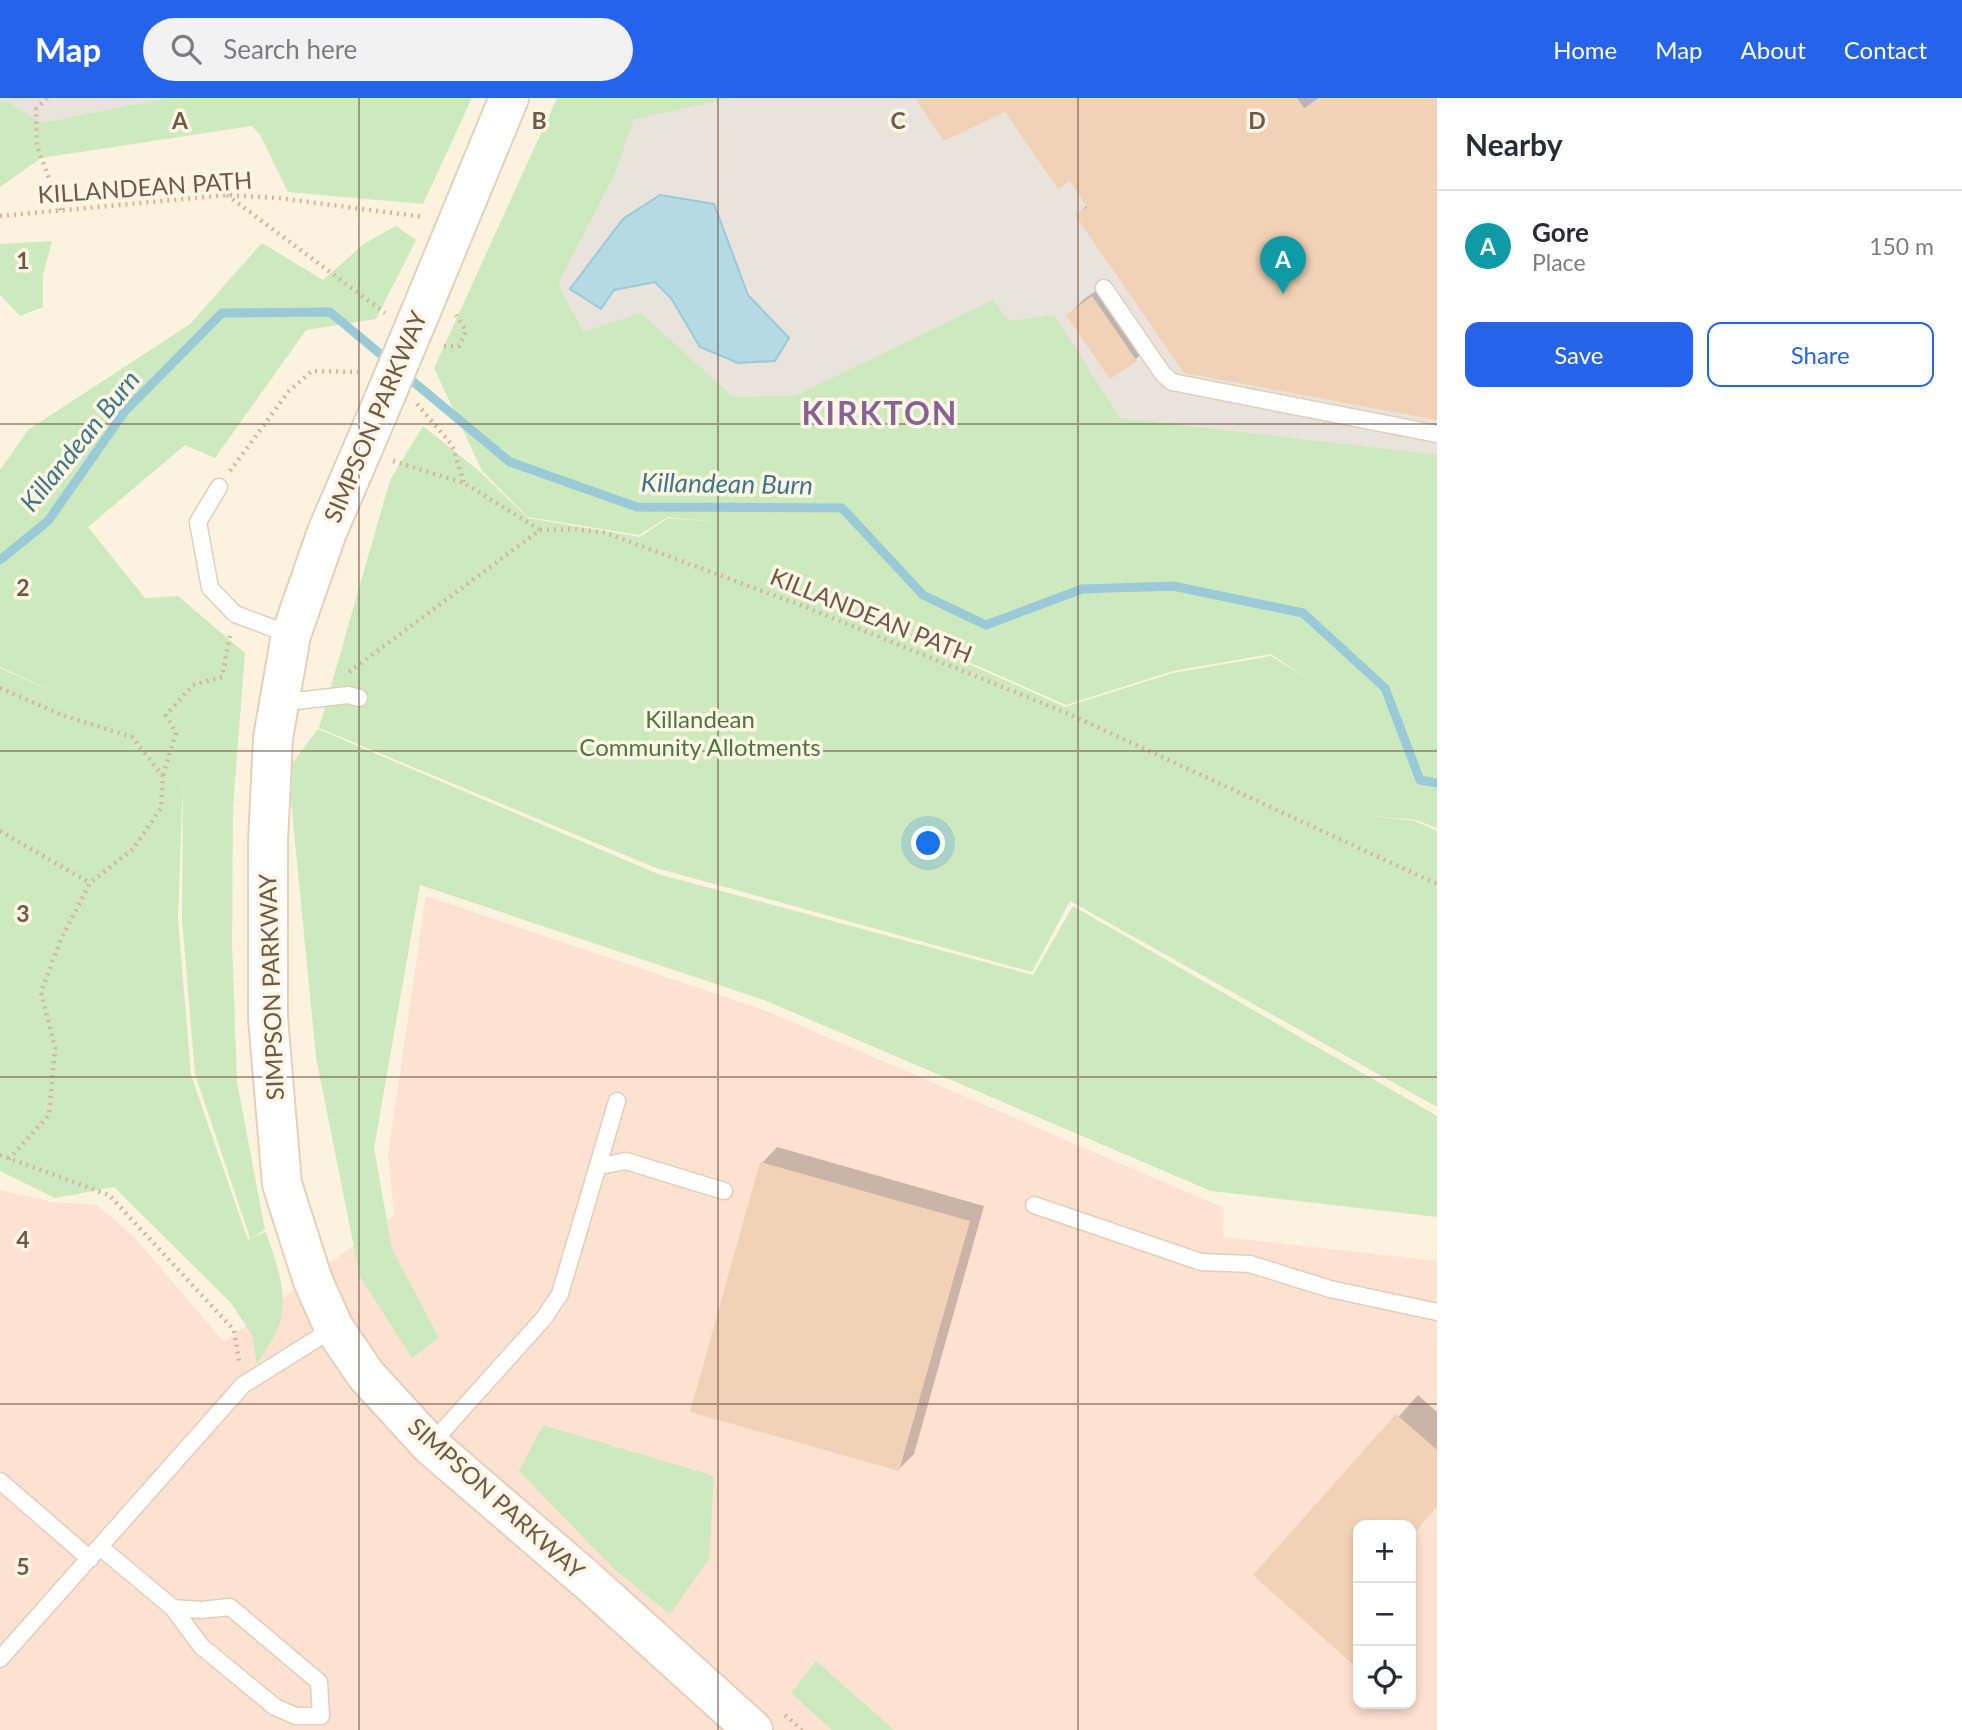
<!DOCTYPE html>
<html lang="en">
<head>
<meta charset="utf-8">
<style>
	body { margin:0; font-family:Lato,sans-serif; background:#f2f2f3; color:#2b2b33 }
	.controls { position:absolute; right:21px; bottom:21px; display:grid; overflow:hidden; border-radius:14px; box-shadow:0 4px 10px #0003 }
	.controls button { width:63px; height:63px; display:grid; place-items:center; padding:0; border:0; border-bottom:2px solid #e1e1e2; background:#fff; color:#2b2b33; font:35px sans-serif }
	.you { position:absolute; left:929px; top:746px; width:24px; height:24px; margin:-18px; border:5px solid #fff; border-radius:50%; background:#1a73e8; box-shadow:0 0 0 10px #1a73e833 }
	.badge { display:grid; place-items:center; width:46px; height:46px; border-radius:50%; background:#2563eb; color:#fff; font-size:23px; font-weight:700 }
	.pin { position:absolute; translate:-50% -58px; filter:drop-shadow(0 2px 4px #0008) }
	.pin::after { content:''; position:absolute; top:37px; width:24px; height:21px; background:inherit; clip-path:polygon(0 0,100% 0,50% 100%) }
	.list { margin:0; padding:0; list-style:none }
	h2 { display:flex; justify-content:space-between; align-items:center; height:91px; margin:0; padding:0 28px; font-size:30px }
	h2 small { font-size:23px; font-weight:400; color:#7c7c81 }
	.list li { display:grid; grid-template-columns:46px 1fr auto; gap:21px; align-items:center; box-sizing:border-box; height:112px; padding:0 28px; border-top:2px solid #e1e1e2 }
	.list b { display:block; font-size:26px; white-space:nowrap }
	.list p { margin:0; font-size:23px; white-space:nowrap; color:#7c7c81 }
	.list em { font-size:23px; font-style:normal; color:#7c7c81 }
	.actions { display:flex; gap:14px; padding:21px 28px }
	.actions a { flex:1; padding:16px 0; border:2px solid #2563eb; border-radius:14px; text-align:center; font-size:24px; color:#2563eb }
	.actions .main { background:#2563eb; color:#fff }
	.icon { flex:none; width:38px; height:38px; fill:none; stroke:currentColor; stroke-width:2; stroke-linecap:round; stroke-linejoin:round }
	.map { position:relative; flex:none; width:1437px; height:1632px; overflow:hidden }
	header { display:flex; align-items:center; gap:42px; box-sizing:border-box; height:98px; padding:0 35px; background:#2563eb; color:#fff }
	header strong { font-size:33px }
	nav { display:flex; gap:38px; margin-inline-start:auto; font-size:24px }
	.search { width:490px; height:63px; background:#f2f2f3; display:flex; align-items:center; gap:18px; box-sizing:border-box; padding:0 24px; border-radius:38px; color:#7c7c81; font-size:26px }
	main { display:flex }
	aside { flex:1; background:#fff }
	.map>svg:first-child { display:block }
	.commercial { fill:#fde2d2; fill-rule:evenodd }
	.industrial { fill:#eae3db }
	.green { fill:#cde9be; fill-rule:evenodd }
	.water { fill:#b4dbe5; stroke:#9acad7; stroke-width:2 }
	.shadow { fill:#0003 }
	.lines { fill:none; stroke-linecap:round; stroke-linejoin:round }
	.stream { stroke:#9acad7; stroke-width:9 }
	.building { fill:#f1d2b6 }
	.lane-casing { stroke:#e0cfbb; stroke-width:19 }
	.secondary-casing { stroke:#e5d0b9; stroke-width:42 }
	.path { stroke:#d6b59a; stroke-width:4.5; stroke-dasharray:2 5; stroke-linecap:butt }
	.lane { stroke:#fff; stroke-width:16 }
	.secondary { stroke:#fff; stroke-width:38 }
	.secondary-bridge-casing { stroke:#e5d0b9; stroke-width:42; stroke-linecap:butt }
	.secondary-bridge { stroke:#fff; stroke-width:38 }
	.grid { fill:none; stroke:#725947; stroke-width:2; stroke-opacity:0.55 }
	.labels { text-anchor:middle; stroke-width:7; stroke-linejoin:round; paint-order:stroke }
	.street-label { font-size:24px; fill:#725947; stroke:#fff6e5 }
	.park-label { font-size:24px; fill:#4c783f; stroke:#fff6e5 }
	.water-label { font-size:26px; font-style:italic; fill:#417686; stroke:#fff6e5 }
	.district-label { font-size:32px; font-weight:bold; letter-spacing:2px; fill:#886296; stroke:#fff6e5 }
	.grid-label { font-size:23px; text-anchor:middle; font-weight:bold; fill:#725947; stroke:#fff6e5; stroke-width:7; stroke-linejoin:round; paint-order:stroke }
</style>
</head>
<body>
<header>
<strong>Map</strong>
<div class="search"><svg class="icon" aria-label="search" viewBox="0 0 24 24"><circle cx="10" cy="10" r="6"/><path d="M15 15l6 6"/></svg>Search here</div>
<nav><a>Home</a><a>Map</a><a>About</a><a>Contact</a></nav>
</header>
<main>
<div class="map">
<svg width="1437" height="1632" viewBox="0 0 1437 1632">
	<rect width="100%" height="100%" fill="#fcf3df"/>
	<path class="commercial" d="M 426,798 L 764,912 L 1224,1110 L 1223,1139 L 1437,1163 L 1437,1632 L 0,1632 L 0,1092 L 54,1104 L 97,1107 L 135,1140 L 224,1244 L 394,1117 L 388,1056 ZM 1358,1427 L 1411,1427 L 1411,1606 L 1358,1606 Z"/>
	<path class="industrial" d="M 0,0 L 166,0 L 41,25 L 6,2 L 0,4 Z
		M 583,0 L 1437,0 L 1437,484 L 663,310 L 537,247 Z"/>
	<path class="green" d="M 166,0 L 472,0 L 423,106 L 288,94 L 260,37 L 252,28 L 41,60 L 0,89 L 0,4 L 6,2 L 41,25 Z
		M 557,0 L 732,0 L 634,21 L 615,75 L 558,186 L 583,234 L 641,215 L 733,299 L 795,298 L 993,202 L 1009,223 L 1054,217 L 1120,320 L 1437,357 L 1437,730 L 1416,722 L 1365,717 L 1415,723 L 1437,733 L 1437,1009 L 1070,803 L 1032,874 L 656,770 L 319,630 L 390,382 L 423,328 L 479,373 L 528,420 L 640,439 L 668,420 L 716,424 L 668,419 L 639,437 L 528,419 L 482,373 L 434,270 ZM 877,494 L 905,536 L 1066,607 L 1173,573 L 1271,556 L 1309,582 L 1271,558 L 1173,575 L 1065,609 L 904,537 Z
		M 396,128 L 416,142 L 376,221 L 306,232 L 215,360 L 185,347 L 88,429 L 145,500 L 178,498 L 245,555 L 233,709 L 232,845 L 237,984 L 265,1132 L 251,1140 L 266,1134 C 276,1164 289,1195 279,1227 C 275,1241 264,1254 257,1266 L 252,1237 L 231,1205 L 114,1089 L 55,1100 L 0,1073 L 0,570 L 80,606 L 0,569 L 0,372 L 28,332 L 190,226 L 262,145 L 323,182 L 365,145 ZM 183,682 L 182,820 L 195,976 L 250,1140 L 248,1142 L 191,977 L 178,822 Z
		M 52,143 L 43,177 L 43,209 L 20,218 L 0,197 L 0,146 Z
		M 318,631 L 658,776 L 1033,877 L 1073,808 L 1437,1018 L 1437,1119 L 1211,1093 L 764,902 L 420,787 L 374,1050 L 392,1151 L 439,1240 L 412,1260 L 360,1179 L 316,959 L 288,671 Z
		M 543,1327 L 714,1378 L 709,1461 L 670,1516 L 616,1473 L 519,1373 Z
		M 816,1563 L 894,1632 L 832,1632 L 791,1595 Z"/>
	<path class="water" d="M 660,97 L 714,106 L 748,197 L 789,240 L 775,263 L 738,265 L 700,249 L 671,200 L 655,184 L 614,192 L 601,211 L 570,191 L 623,121 Z"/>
	<path class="shadow" d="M 917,0 L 1437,0 L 1437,320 L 1077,117 L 1088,106 L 1071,80 L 1006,12 Z
		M 1108,184 L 1151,246 L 1136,261 L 1068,217 L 1083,202 Z
		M 777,1049 L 984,1108 L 914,1356 L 899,1371 L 762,1065 Z
		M 1418,1297 L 1437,1314 L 1437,1408 L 1411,1438 L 1411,1427 L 1358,1427 L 1358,1568 L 1256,1477 Z
		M 1411,1503 L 1416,1508 L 1411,1514 Z"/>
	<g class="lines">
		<path class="stream" d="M 404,276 L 510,364 L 637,409 L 842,410 L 923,497 L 986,527 L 1082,491 L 1173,488 L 1303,515 L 1385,590 L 1420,682 L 1437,685
			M 0,462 L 48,423 L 125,313 L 222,215 L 330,214 L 391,265"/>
	</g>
	<path class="building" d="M 915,0 L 1297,0 L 1304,10 L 1319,0 L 1437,0 L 1437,322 L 1184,275 L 1075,117 L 1087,109 L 1070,83 L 1058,91 L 1005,14 L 944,43 Z
		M 1092,198 L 1137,263 L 1110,281 L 1066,217 Z
		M 760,1064 L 970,1123 L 899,1373 L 690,1314 Z
		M 1396,1316 L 1437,1352 L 1437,1408 L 1411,1438 L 1411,1427 L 1358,1427 L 1358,1571 L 1253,1477 Z"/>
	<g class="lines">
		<defs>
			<path id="lane" d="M 1104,190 L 1163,276 L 1172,284 L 1437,336
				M 219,389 L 198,424 L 210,490 L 235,516 L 291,537
				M 279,605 L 348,597 L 359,600
				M 600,1068 L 626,1063 L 724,1093
				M 1034,1107 L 1201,1164 L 1250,1166 L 1330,1191 L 1437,1214
				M 430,1347 L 544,1220 L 560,1196 L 617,1003
				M 0,1383 L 90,1461
				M 100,1449 L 173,1510 L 201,1548 L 275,1609 L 296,1618 L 321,1618 L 319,1584 L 230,1509 L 201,1512 L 173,1510
				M 0,1561 L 243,1287 L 334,1230"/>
			<path id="secondary" d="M 421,213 L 509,0
				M 379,313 L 327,434 L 291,537 L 273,640 L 268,744 L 268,920 L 282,1086 L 313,1183 L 334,1230 L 366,1277 L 430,1347 L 587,1482 L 753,1632"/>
		</defs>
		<use href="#lane" class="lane-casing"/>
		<use href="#secondary" class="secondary-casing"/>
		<path class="path" d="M 47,0 L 36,11 L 37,48 L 61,113
			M 227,97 L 385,215
			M 0,118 L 227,97 L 278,100 L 424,119
			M 444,248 L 459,248 L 466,233 L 456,217
			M 417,306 L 452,347 L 464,385
			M 393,363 L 464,385 L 540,432
			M 230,373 L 289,293 L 312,273 L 358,274
			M 349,574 L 540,432 L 574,431 L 606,435 L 808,510 L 1069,616 L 1437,786
			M 0,590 L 62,617 L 132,639 L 163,678 L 161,710 L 133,751 L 90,785 L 61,841 L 41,894 L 55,950 L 49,1017 L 8,1062
			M 163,677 L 176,635 L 166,617 L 193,587 L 222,579 L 230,538
			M 0,733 L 90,785
			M 0,1057 L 109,1097 L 234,1232 L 239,1263
			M 785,1617 L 802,1632"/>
		<use href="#lane" class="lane"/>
		<use href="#secondary" class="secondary"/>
		<defs>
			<path id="secondary-bridge" d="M 379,313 L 421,213"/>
		</defs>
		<use href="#secondary-bridge" class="secondary-bridge-casing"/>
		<use href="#secondary-bridge" class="secondary-bridge"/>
	</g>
	<path class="grid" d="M 359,0 L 359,1632M 718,0 L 718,1632M 1078,0 L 1078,1632M 0,326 L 1437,326M 0,653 L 1437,653M 0,979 L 1437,979M 0,1306 L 1437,1306"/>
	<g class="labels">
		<g class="street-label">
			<text transform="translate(145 90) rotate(-4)" y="8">KILLANDEAN PATH</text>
			<text transform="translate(376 319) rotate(-67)" y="8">SIMPSON PARKWAY</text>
			<text transform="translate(871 518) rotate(22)" y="8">KILLANDEAN PATH</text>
			<text transform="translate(272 889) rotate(-92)" y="8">SIMPSON PARKWAY</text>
			<text transform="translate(496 1401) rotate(42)" y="8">SIMPSON PARKWAY</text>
		</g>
		<g class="park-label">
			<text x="700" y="630">Killandean<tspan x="700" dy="28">Community Allotments</tspan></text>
		</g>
		<g class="water-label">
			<text transform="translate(80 343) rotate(-51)" y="9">Killandean Burn</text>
			<text transform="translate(727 386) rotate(1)" y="9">Killandean Burn</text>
		</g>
		<g class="district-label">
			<text x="880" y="327">KIRKTON</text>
		</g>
	</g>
	<g class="grid-label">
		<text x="180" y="31">A</text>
		<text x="539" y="31">B</text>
		<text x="898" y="31">C</text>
		<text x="1257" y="31">D</text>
		<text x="23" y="171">1</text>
		<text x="23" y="498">2</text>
		<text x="23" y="824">3</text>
		<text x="23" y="1150">4</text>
		<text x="23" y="1477">5</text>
	</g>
</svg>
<div class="controls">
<button>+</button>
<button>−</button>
<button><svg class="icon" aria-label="locate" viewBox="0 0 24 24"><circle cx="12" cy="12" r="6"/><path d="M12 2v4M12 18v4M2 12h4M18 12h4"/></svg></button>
</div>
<div class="you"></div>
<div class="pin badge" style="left:1283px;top:196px;background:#0f9aa8">A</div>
</div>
<aside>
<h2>Nearby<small></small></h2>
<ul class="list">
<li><span class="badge" style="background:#0f9aa8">A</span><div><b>Gore</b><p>Place</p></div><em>150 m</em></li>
</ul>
<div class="actions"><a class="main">Save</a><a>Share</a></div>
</aside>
</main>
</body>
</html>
